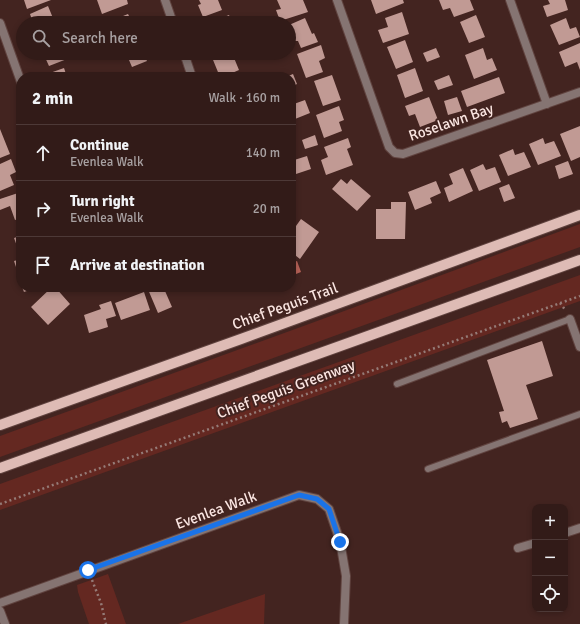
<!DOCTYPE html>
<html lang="en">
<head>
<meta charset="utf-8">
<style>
	body { margin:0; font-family:Signika,sans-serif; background:#3d2825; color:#f1f3f6 }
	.controls { position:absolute; right:12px; bottom:12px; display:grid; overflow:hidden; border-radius:8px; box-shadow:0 2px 6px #0003 }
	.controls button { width:36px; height:36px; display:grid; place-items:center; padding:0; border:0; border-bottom:1px solid #4d3937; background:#321b18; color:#f1f3f6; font:20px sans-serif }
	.stop { position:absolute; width:12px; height:12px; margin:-9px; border:3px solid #1a73e8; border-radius:50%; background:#fff }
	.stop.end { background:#1a73e8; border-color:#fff; box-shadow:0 1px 4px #0008 }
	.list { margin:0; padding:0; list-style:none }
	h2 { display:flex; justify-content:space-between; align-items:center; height:52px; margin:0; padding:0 16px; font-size:17px }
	h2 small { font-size:13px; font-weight:400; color:#a8a1a2 }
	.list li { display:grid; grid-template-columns:26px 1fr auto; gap:12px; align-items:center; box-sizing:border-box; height:56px; padding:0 16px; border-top:1px solid #4d3937 }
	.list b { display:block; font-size:15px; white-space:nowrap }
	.list p { margin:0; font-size:13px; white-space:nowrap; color:#a8a1a2 }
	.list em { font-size:13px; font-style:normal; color:#a8a1a2 }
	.icon { flex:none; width:22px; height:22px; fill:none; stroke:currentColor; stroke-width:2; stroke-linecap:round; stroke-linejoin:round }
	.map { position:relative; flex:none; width:580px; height:624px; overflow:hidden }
	.search { position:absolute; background:#321b18; box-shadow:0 2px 6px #0003; left:16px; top:16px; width:280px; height:44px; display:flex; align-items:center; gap:10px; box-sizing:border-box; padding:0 14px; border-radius:22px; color:#a8a1a2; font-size:15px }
	.panel { position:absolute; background:#321b18; box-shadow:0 2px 6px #0003; left:16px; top:72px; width:280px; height:220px; border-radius:16px }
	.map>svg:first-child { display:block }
	.green { fill:#642821 }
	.water { fill:#b76257 }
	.building { fill:#c19a94 }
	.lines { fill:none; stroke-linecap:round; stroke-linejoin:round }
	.service-casing { stroke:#60433f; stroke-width:8 }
	.minor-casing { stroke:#60433f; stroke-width:10 }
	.primary-casing { stroke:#60433f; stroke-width:12 }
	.path { stroke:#957b77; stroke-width:2.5; stroke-dasharray:2 3; stroke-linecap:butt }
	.service { stroke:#857472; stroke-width:6 }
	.minor { stroke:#857472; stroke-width:8 }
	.primary { stroke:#debbb5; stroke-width:10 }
	.route { stroke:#1a73e8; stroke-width:5 }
	.labels { text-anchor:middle; stroke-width:4; stroke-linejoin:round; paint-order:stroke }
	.street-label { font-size:15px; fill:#fbe6e2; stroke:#432420 }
</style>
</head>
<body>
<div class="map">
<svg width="580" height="624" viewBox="0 0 580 624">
	<rect width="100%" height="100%" fill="#432420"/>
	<path class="green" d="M 580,224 L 580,247 L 0,457 L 0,436 L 309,324 Z
		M 580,275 L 580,301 L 0,510 L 0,484 Z
		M 108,574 L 126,624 L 89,624 L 78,592 L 77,585 Z
		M 265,594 L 264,624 L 178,624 Z"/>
	<path class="water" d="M 297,261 L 301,272 L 291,276 L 291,263 Z"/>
	<path class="building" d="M 24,0 L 51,0 L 27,9 Z
		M 97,0 L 127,0 L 128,4 L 102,14 Z
		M 199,0 L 218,0 L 222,10 L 203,17 L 198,5 L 201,4 Z
		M 277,0 L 303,0 L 308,12 L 280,21 L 276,10 L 281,9 Z
		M 371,0 L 403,0 L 404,3 L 376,14 Z
		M 439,0 L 470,0 L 474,10 L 454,17 L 450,8 L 443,10 Z
		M 548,0 L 565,0 L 568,10 L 547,17 L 543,6 L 550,4 Z
		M 48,6 L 55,23 L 33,23 L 30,14 Z
		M 402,12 L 409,34 L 383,43 L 378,30 L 388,27 L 385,18 Z
		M 128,14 L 131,20 L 134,19 L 135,23 L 114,23 L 113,20 Z
		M 229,15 L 232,23 L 209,23 Z
		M 476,15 L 485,37 L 469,43 L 460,22 Z
		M 305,18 L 312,34 L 314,33 L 318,42 L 301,48 L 298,41 L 295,41 L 291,33 L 289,34 L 289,25 Z
		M 566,18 L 570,29 L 576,27 L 580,37 L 559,45 L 550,25 Z
		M 405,40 L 413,62 L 396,69 L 387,47 Z
		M 580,43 L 580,70 L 577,62 L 565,67 L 559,52 Z
		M 321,45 L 325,58 L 319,61 L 323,72 L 306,78 L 297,54 Z
		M 436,48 L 440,57 L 427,62 L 423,53 Z
		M 483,48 L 487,60 L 492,58 L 497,70 L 474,79 L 465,55 Z
		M 43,53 L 65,53 L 67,59 L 49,66 Z
		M 126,53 L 148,53 L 144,55 L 147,61 L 132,67 Z
		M 215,53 L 232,53 L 239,70 L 223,77 L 220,77 L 211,55 Z
		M 64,68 L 67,77 L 48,77 L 47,74 Z
		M 415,68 L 423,91 L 405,98 L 397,75 Z
		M 149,72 L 152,77 L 137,77 Z
		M 252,73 L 253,77 L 242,77 Z
		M 293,74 L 297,84 L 291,87 L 291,77 L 286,77 Z
		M 332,75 L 341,100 L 323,106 L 314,81 Z
		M 449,75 L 453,85 L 438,90 L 434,81 Z
		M 499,77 L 505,93 L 467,107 L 461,91 Z
		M 429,97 L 438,120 L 420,127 L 415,114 L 409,116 L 405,106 Z
		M 457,97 L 462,111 L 448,115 L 444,101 Z
		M 305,100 L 310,113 L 295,119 L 291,108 L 291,105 Z
		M 339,106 L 344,120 L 339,122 L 342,131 L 324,138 L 316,115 Z
		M 580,126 L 580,157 L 571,161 L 560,134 Z
		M 0,129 L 10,154 L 0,158 Z
		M 315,135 L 318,145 L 305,149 L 302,140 Z
		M 348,138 L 351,147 L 347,149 L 353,165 L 326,175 L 321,160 L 328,157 L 324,147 Z
		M 543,138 L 545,144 L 554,141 L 561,156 L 538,165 L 529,144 Z
		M 513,149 L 515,155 L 524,152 L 531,167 L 508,176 L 499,155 Z
		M 307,156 L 311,169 L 296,174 L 291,161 Z
		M 11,159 L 16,172 L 10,175 L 14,185 L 0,191 L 0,164 Z
		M 568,161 L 573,174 L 559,179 L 555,166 Z
		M 483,164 L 486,170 L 495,167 L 501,182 L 479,191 L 470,170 Z
		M 463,168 L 473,191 L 449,202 L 444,188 L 453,184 L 449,174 Z
		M 341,179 L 347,184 L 351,179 L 371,196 L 357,211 L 332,189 Z
		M 436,181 L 441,193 L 430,198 L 432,203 L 415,210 L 408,192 Z
		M 509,184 L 515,198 L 504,202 L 499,188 Z
		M 291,186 L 295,198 L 291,199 Z
		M 21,192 L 21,218 L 15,220 L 10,206 L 0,210 L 0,199 Z
		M 391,202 L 406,202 L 405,239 L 376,239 L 376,209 L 391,209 Z
		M 301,219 L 319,232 L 300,259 L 291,252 L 291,233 Z
		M 21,224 L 21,257 L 14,238 L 20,236 L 16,225 Z
		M 21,259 L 21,282 L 14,261 Z
		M 22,287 L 38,287 L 24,292 Z
		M 52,287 L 55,287 L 70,304 L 48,325 L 31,307 Z
		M 147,287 L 174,287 L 165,291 L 172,307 L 158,313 Z
		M 180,287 L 194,287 L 182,292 Z
		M 144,292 L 150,310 L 121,320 L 115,303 Z
		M 111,301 L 116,316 L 106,319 L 108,327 L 89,333 L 84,315 L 101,309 L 99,305 Z
		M 542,341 L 553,376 L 526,385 L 538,419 L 510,428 L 507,421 L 502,423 L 499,412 L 504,411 L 487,360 Z"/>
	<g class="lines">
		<defs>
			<path id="service" d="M 397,384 L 570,319
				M 428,469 L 580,414"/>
			<path id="minor" d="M 165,0 L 173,23
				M 337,0 L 389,147 L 395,153 L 403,154 L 580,92
				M 510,0 L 547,104
				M 0,23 L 21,82
				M 184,53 L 192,77
				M 570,319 L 580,347
				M 565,533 L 580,528
				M 518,548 L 535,543
				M 0,603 L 299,495 L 317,499 L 329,509 L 340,541 L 346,576 L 344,624
				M 0,611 L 5,624"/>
			<path id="primary" d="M 0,425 L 241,339 L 580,215
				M 0,468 L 580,260"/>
		</defs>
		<use href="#service" class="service-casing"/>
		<use href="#minor" class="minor-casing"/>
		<use href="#primary" class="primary-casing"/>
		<path class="path" d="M 560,303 L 566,311
			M 0,504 L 580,296
			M 92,580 L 101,603 L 106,624"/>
		<use href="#service" class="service"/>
		<use href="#minor" class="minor"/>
		<use href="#primary" class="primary"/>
	</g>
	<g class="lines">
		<path class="route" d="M 88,570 L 299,495 L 317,499 L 329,509 L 340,542"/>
	</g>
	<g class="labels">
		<g class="street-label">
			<text transform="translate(451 122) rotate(-19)" y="5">Roselawn Bay</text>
			<text transform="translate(285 306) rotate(-20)" y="5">Chief Peguis Trail</text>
			<text transform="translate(286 389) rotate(-20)" y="5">Chief Peguis Greenway</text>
			<text transform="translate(216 510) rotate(-20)" y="5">Evenlea Walk</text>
		</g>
	</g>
</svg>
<div class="controls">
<button>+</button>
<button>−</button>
<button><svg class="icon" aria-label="locate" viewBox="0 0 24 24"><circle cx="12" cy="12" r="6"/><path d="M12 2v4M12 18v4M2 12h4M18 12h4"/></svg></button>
</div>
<div class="stop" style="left:88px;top:570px"></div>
<div class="stop end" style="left:340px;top:542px"></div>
<div class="search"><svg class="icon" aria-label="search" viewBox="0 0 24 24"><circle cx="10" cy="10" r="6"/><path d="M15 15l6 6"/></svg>Search here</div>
<section class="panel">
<h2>2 min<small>Walk · 160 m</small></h2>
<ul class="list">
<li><svg class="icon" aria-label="ahead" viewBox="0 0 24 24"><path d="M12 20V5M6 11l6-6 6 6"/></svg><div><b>Continue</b><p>Evenlea Walk</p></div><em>140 m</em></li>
<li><svg class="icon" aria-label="right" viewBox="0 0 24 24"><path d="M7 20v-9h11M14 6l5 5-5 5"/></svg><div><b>Turn right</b><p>Evenlea Walk</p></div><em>20 m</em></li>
<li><svg class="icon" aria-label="arrive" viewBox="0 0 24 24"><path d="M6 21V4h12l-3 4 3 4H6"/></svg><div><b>Arrive at destination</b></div></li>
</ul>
</section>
</div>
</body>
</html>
